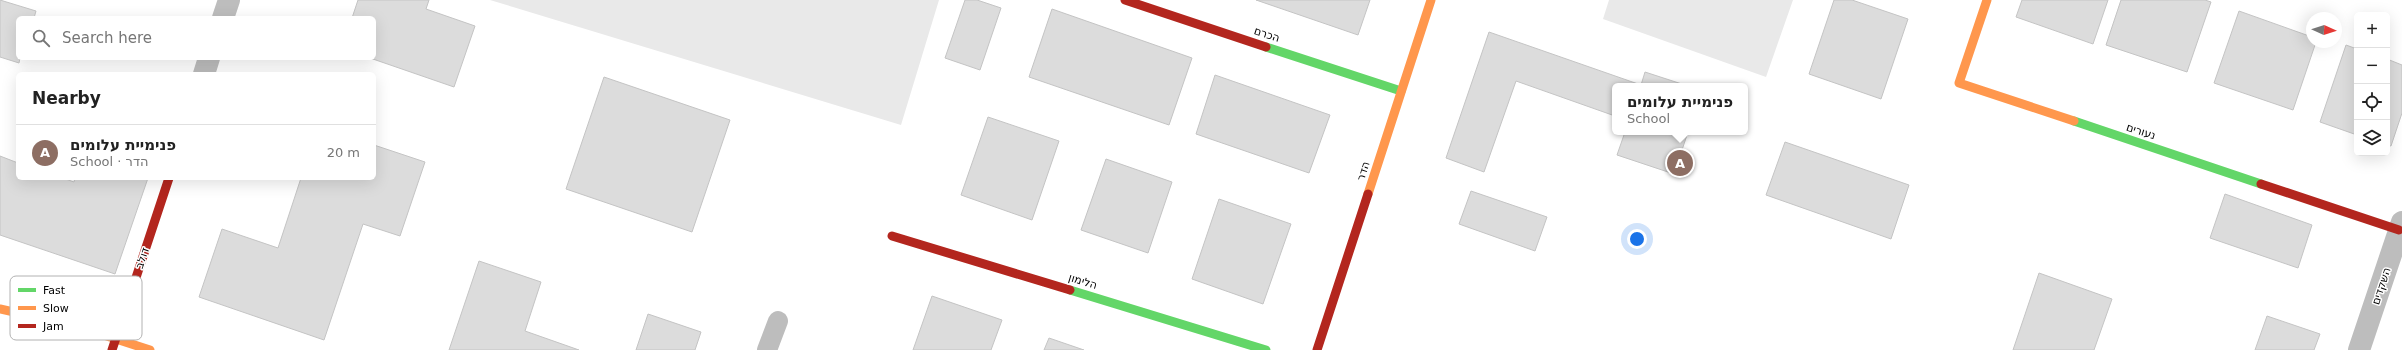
<!DOCTYPE html>
<html lang="en">
<head>
<meta charset="utf-8">
<style>
	body { margin:0; font-family:"DejaVu Sans","Noto Sans Hebrew",sans-serif; background:#f2f2f2; color:#222 }
	.controls { position:absolute; right:12px; top:12px; display:grid; overflow:hidden; border-radius:6px; box-shadow:0 4px 16px #0002 }
	.controls button { width:36px; height:36px; display:grid; place-items:center; padding:0; border:0; border-bottom:1px solid #e0e0e0; background:#fff; color:#222; font:20px sans-serif }
	.compass { position:absolute; left:2306px; top:12px; width:36px; height:36px; border-radius:50%; background:#fff; box-shadow:0 4px 16px #0002; rotate:93deg }
	.you { position:absolute; left:1637px; top:239px; width:14px; height:14px; margin:-10px; border:3px solid #fff; border-radius:50%; background:#1a73e8; box-shadow:0 0 0 6px #1a73e833 }
	.badge { display:grid; place-items:center; width:26px; height:26px; border-radius:50%; background:#111827; color:#fff; font-size:13px; font-weight:700 }
	.pin { position:absolute; translate:-50% -50%; border:2px solid #fff; box-shadow:0 1px 4px #0006 }
	.popup { position:absolute; left:1612px; top:83px; width:136px; height:52px; box-sizing:border-box; display:grid; place-content:center; border-radius:6px; background:#fff; filter:drop-shadow(0 1px 3px #0005); font-size:13px; white-space:nowrap; color:#767676 }
	.popup b { font-size:15px; color:#222 }
	.popup::after { content:''; position:absolute; left:50%; top:100%; margin-left:-8px; border:8px solid transparent; border-top-color:#fff }
	.list { margin:0; padding:0; list-style:none }
	h2 { display:flex; justify-content:space-between; align-items:center; height:52px; margin:0; padding:0 16px; font-size:17px }
	h2 small { font-size:13px; font-weight:400; color:#767676 }
	.list li { display:grid; grid-template-columns:26px 1fr auto; gap:12px; align-items:center; box-sizing:border-box; height:56px; padding:0 16px; border-top:1px solid #e0e0e0 }
	.list b { display:block; font-size:15px; white-space:nowrap }
	.list p { margin:0; font-size:13px; white-space:nowrap; color:#767676 }
	.list em { font-size:13px; font-style:normal; color:#767676 }
	.icon { flex:none; width:22px; height:22px; fill:none; stroke:currentColor; stroke-width:2; stroke-linecap:round; stroke-linejoin:round }
	.map { position:relative; flex:none; width:2402px; height:350px; overflow:hidden }
	.search { position:absolute; background:#fff; box-shadow:0 4px 16px #0002; left:16px; top:16px; width:360px; height:44px; display:flex; align-items:center; gap:10px; box-sizing:border-box; padding:0 14px; border-radius:6px; color:#767676; font-size:15px }
	.panel { position:absolute; background:#fff; box-shadow:0 4px 16px #0002; left:16px; top:72px; width:360px; height:108px; border-radius:6px }
	.map>svg:first-child { display:block }
	.green { fill:#e9e9e9 }
	.building { fill:#dcdcdc; stroke:#c4c4c4 }
	.lines { fill:none; stroke-linecap:round; stroke-linejoin:round }
	.lane { stroke:#bdbdbd; stroke-width:20 }
	.street { stroke:#bdbdbd; stroke-width:22 }
	.fast { stroke:#63d668; stroke-width:9 }
	.slow { stroke:#ff974d; stroke-width:9 }
	.jam { stroke:#b3261e; stroke-width:9 }
	.labels { text-anchor:middle; stroke-width:3; stroke-linejoin:round; paint-order:stroke }
	.street-label { font-size:11px; fill:#000; stroke:#fff }
	.key { fill:#fff; stroke:#b2b2b2; stroke-width:1 }
	.key-label { font-size:11px; fill:#000 }
</style>
</head>
<body>
<div class="map">
<svg width="2402" height="350" viewBox="0 0 2402 350">
	<rect width="100%" height="100%" fill="#fff"/>
	<path class="green" d="M 490,0 L 939,0 L 901,125 Z
		M 1609,0 L 1793,0 L 1766,77 L 1603,19 Z"/>
	<path class="building" d="M 0,0 L 36,11 L 34,18 L 18,18 L 18,58 L 20,58 L 19,63 L 0,57 Z
		M 358,0 L 429,0 L 426,9 L 475,26 L 454,87 L 370,58 L 374,58 L 374,18 L 352,18 Z
		M 965,0 L 977,0 L 1001,8 L 980,70 L 945,58 Z
		M 1256,0 L 1370,0 L 1358,35 Z
		M 1834,0 L 1852,0 L 1908,19 L 1881,99 L 1809,74 Z
		M 2022,0 L 2108,0 L 2093,44 L 2016,17 Z
		M 2121,0 L 2205,0 L 2211,2 L 2187,72 L 2106,45 Z
		M 1052,9 L 1192,58 L 1169,125 L 1029,77 Z
		M 2239,11 L 2312,37 L 2312,42 L 2316,42 L 2293,110 L 2214,83 Z
		M 1489,32 L 1641,85 L 1645,72 L 1688,86 L 1615,86 L 1615,116 L 1516,81 L 1484,172 L 1446,158 Z
		M 2346,45 L 2357,49 L 2357,135 L 2320,122 Z
		M 2387,59 L 2402,65 L 2402,113 L 2391,146 L 2387,145 Z
		M 1215,75 L 1330,115 L 1309,173 L 1196,134 Z
		M 604,77 L 730,120 L 692,232 L 566,189 Z
		M 988,117 L 1059,141 L 1032,220 L 961,195 Z
		M 1625,132 L 1688,132 L 1674,174 L 1617,155 Z
		M 1785,142 L 1909,185 L 1891,239 L 1766,195 Z
		M 374,145 L 425,162 L 400,236 L 363,224 L 324,340 L 199,297 L 222,229 L 278,248 L 301,178 L 374,178 Z
		M 0,156 L 18,163 L 18,178 L 63,178 L 74,182 L 75,178 L 148,178 L 115,274 L 0,235 Z
		M 1106,159 L 1172,182 L 1148,253 L 1081,230 Z
		M 1471,191 L 1547,217 L 1535,251 L 1459,224 Z
		M 2225,194 L 2312,225 L 2298,268 L 2210,238 Z
		M 1219,199 L 1291,224 L 1263,304 L 1192,279 Z
		M 479,261 L 541,282 L 525,331 L 579,350 L 449,350 Z
		M 2039,273 L 2112,299 L 2094,350 L 2013,350 Z
		M 932,296 L 1002,320 L 991,350 L 913,350 Z
		M 648,314 L 701,332 L 695,350 L 636,350 Z
		M 2267,316 L 2320,334 L 2314,350 L 2255,350 Z
		M 1049,338 L 1084,350 L 1044,350 Z"/>
	<g class="lines">
		<path class="lane" d="M 767,350 L 778,321"/>
		<path class="street" d="M 223,18 L 229,0
			M 204,74 L 209,58
			M 2359,350 L 2402,222"/>
		<path class="fast" d="M 1266,47 L 1401,91
			M 2074,121 L 2261,184
			M 1070,290 L 1266,350"/>
		<path class="slow" d="M 1987,0 L 1959,83 L 2074,121
			M 1368,194 L 1431,0
			M 0,309 L 76,326 L 150,350"/>
		<path class="jam" d="M 1125,0 L 1266,47
			M 2261,184 L 2399,230
			M 892,236 L 1070,290
			M 112,350 L 169,178
			M 1317,350 L 1368,194"/>
	</g>
	<g class="labels">
		<g class="street-label">
			<text transform="translate(1267 34) rotate(18)" y="4">הכרם</text>
			<text transform="translate(2141 131) rotate(18)" y="4">נעורים</text>
			<text transform="translate(1363 171) rotate(-72)" y="4">הדר</text>
			<text transform="translate(142 258) rotate(-71)" y="4">דולב</text>
			<text transform="translate(1083 281) rotate(17)" y="4">הלימון</text>
			<text transform="translate(2381 286) rotate(-72)" y="4">השקדים</text>
		</g>
	</g>
	<rect x="10" y="276" width="132" height="64" rx="6" class="key"/>
	<rect x="18" y="288" width="18" height="4" fill="#63d668"/>
	<rect x="18" y="306" width="18" height="4" fill="#ff974d"/>
	<rect x="18" y="324" width="18" height="4" fill="#b3261e"/>
	<g class="key-label">
		<text x="43" y="294">Fast</text>
		<text x="43" y="312">Slow</text>
		<text x="43" y="330">Jam</text>
	</g>
</svg>
<div class="controls">
<button>+</button>
<button>−</button>
<button><svg class="icon" aria-label="locate" viewBox="0 0 24 24"><circle cx="12" cy="12" r="6"/><path d="M12 2v4M12 18v4M2 12h4M18 12h4"/></svg></button>
<button><svg class="icon" aria-label="layers" viewBox="0 0 24 24"><path d="M12 4l9 5-9 5-9-5zM3 14l9 5 9-5"/></svg></button>
</div>
<svg class="compass" viewBox="-18 -18 36 36"><path d="M0-13l5 13h-10z" fill="#e53935"/><path d="M0 13l5-13h-10z" fill="#767676"/></svg>
<div class="you"></div>
<div class="pin badge" style="left:1680px;top:163px;background:#8d6e63">A</div>
<div class="popup"><b>פנימיית עלומים</b>School</div>
<div class="search"><svg class="icon" aria-label="search" viewBox="0 0 24 24"><circle cx="10" cy="10" r="6"/><path d="M15 15l6 6"/></svg>Search here</div>
<section class="panel">
<h2>Nearby<small></small></h2>
<ul class="list">
<li><span class="badge" style="background:#8d6e63">A</span><div><b>פנימיית עלומים</b><p>School · הדר</p></div><em>20 m</em></li>
</ul>
</section>
</div>
</body>
</html>
